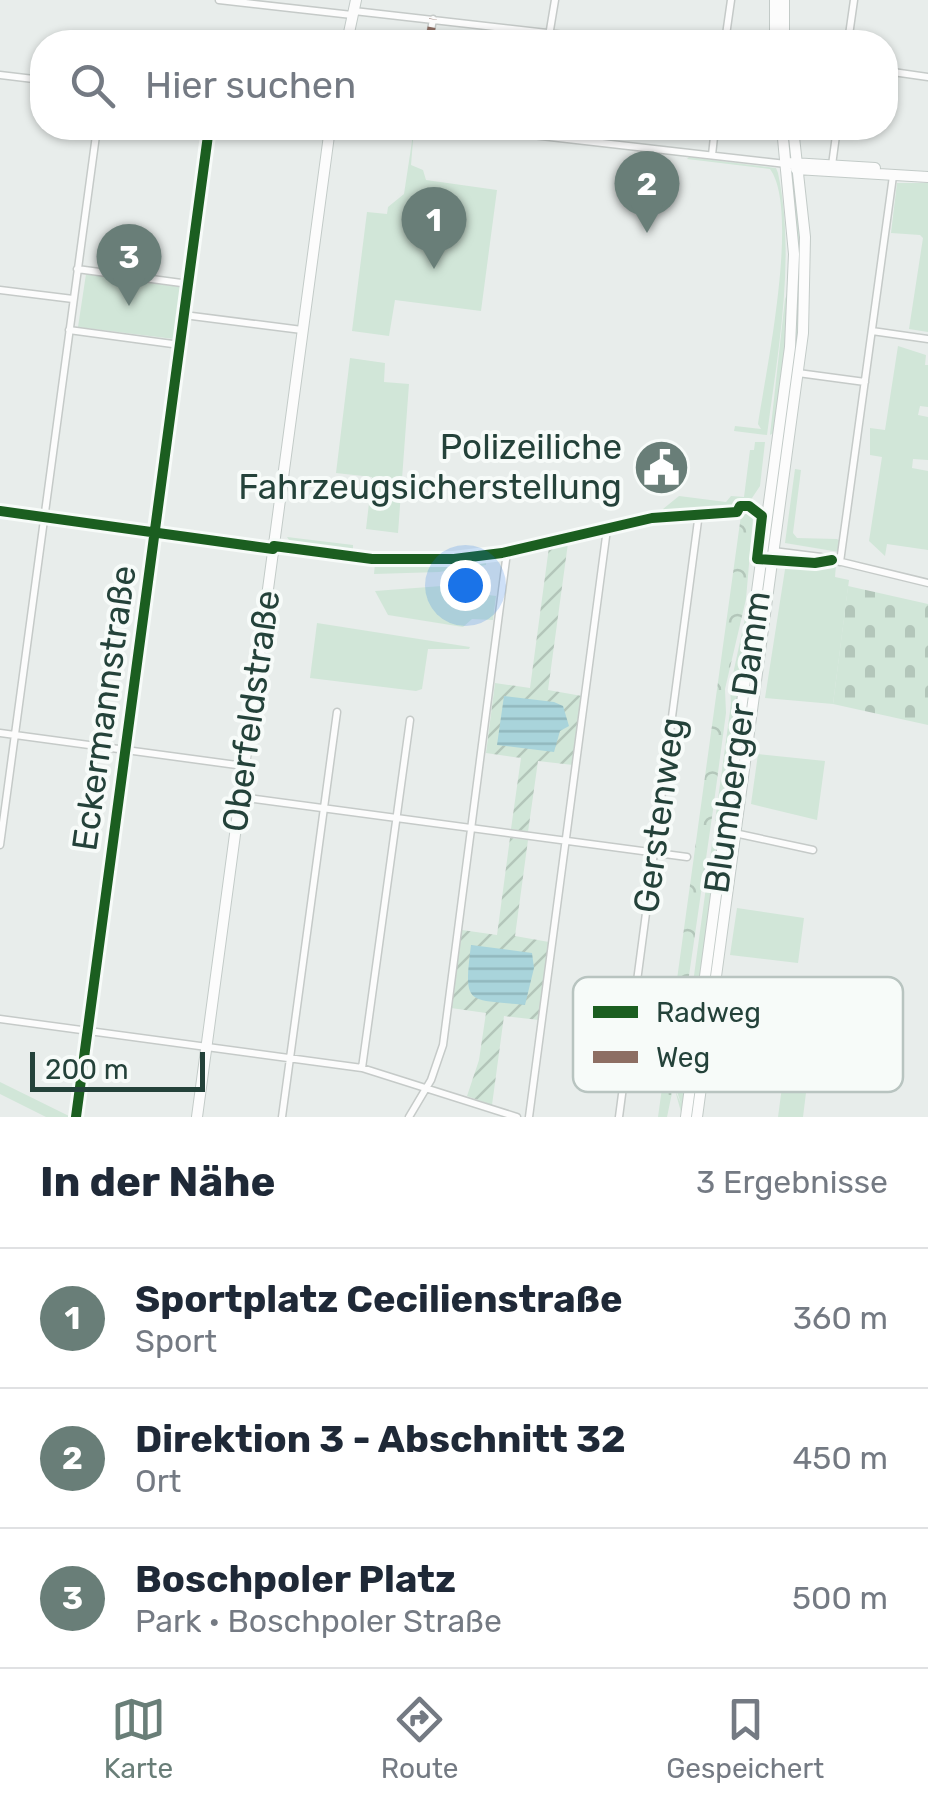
<!DOCTYPE html>
<html lang="de">
<head>
<meta charset="utf-8">
<style>
	body { margin:0; font-family:Rubik,sans-serif; background:#f2f2f3; color:#1f2937 }
	.scale { position:absolute; left:30px; bottom:25px; width:175px; box-sizing:border-box; padding-left:10px; border:5px solid #24423a; border-top:0; font-size:28px; line-height:35px; white-space:nowrap; color:#24423a; -webkit-text-stroke:8px #f7fbf9; paint-order:stroke }
	.you { position:absolute; left:465px; top:585px; width:35px; height:35px; margin:-25px; border:8px solid #fff; border-radius:50%; background:#1a73e8; box-shadow:0 0 0 15px #1a73e833 }
	.badge { display:grid; place-items:center; width:65px; height:65px; border-radius:50%; background:#697e78; color:#fff; font-size:32px; font-weight:700 }
	.pin { position:absolute; translate:-50% -82px; filter:drop-shadow(0 2px 5px #0008) }
	.pin::after { content:''; position:absolute; top:52px; width:35px; height:30px; background:inherit; clip-path:polygon(0 0,100% 0,50% 100%) }
	.list { margin:0; padding:0; list-style:none }
	h2 { display:flex; justify-content:space-between; align-items:center; height:130px; margin:0; padding:0 40px; font-size:42px }
	h2 small { font-size:32px; font-weight:400; color:#747a83 }
	.list li { display:grid; grid-template-columns:65px 1fr auto; gap:30px; align-items:center; box-sizing:border-box; height:140px; padding:0 40px; border-top:2px solid #e0e1e3 }
	.list b { display:block; font-size:38px; white-space:nowrap }
	.list p { margin:0; font-size:32px; white-space:nowrap; color:#747a83 }
	.list em { font-size:32px; font-style:normal; color:#747a83 }
	.icon { flex:none; width:55px; height:55px; fill:none; stroke:currentColor; stroke-width:2; stroke-linecap:round; stroke-linejoin:round }
	.map { position:relative; flex:none; width:928px; height:1117px; overflow:hidden }
	.search { position:absolute; background:#fff; box-shadow:0 2px 8px #0004; left:30px; right:30px; top:30px; height:110px; display:flex; align-items:center; gap:25px; box-sizing:border-box; padding:0 35px; border-radius:40px; color:#747a83; font-size:38px }
	.sheet { height:550px; background:#fff }
	nav { display:flex; justify-content:space-around; align-items:center; box-sizing:border-box; height:140px; border-top:2px solid #e0e1e3; background:#fff; font-size:28px; color:#747a83 }
	nav a { display:grid; justify-items:center; gap:5px }
	nav .on { color:#697e78 }
	.map>svg:first-child { display:block }
	.green { fill:#d1e6d8 }
	.forest { fill:url(#forest-crowns) }
	.cemetery { fill:url(#cemetery-stones) }
	.garden { fill:url(#garden-furrows) }
	.water { fill:url(#water-rules) }
	.lines { fill:none; stroke-linecap:round; stroke-linejoin:round }
	.street-casing { stroke:#c5cac8; stroke-width:9 }
	.secondary-casing { stroke:#c3cbc8; stroke-width:12 }
	.street { stroke:#fcfcfc; stroke-width:6 }
	.secondary { stroke:#fcfcfc; stroke-width:10 }
	.quiet { stroke:#8d6e63; stroke-width:8; stroke-dasharray:15 8; stroke-linecap:butt }
	.cycleway-casing { stroke:#f7fbf9; stroke-width:16 }
	.cycleway { stroke:#1b5e20; stroke-width:10 }
	.labels { text-anchor:middle; stroke-width:8; stroke-linejoin:round; paint-order:stroke }
	.poi-label { font-size:35px; fill:#24423a; stroke:#f7fbf9; text-anchor:end }
	.street-label { font-size:35px; fill:#24423a; stroke:#f7fbf9 }
	.key { fill:#f7fbf9; stroke:#b8c4c0; stroke-width:2.5 }
	.key-label { font-size:28px; fill:#24423a }
</style>
</head>
<body>
<div class="map">
<svg width="928" height="1117" viewBox="0 0 928 1117">
	<defs>
		<pattern id="forest-crowns" width="20" height="18" patternUnits="userSpaceOnUse" patternTransform="scale(2.5)"><rect width="20" height="18" fill="#d1e6d8"/><path d="M2 6a3 3 0 1 1 6 0M12 15a3 3 0 1 1 6 0" fill="none" stroke="#b3c6ba"/></pattern>
		<pattern id="cemetery-stones" width="16" height="16" patternUnits="userSpaceOnUse" patternTransform="scale(2.5)"><rect width="16" height="16" fill="#d1e6d8"/><path d="M2 7V4a2 2 0 0 1 4 0v3zM10 15v-3a2 2 0 0 1 4 0v3z" fill="#b3c6ba"/></pattern>
		<pattern id="garden-furrows" width="10" height="10" patternUnits="userSpaceOnUse" patternTransform="scale(2.5)"><rect width="10" height="10" fill="#d1e6d8"/><path d="M-1 1l2-2M0 10L10 0M9 11l2-2" fill="none" stroke="#b3c6ba"/></pattern>
		<pattern id="water-rules" width="6" height="5" patternUnits="userSpaceOnUse" patternTransform="scale(2.5)"><rect width="6" height="5" fill="#a9d4db"/><path d="M0 2.5h6" fill="none" stroke="#91b7bd"/></pattern>
	</defs>
	<rect width="100%" height="100%" fill="#e8edeb"/>
	<path class="green" d="M 414,128 L 411,165 L 423,170 L 426,180 L 497,190 L 481,311 L 395,300 L 389,336 L 352,331 L 367,212 L 387,214 L 388,207 L 404,194 Z
		M 689,157 L 776,168 L 778,173 C 796,258 778,350 767,435 L 734,431 L 735,426 L 761,429 L 758,424 C 766,371 800,210 770,169 L 687,159 Z
		M 791,183 L 794,183 L 802,245 L 801,314 L 774,511 L 795,339 L 798,289 Z
		M 897,183 L 928,183 L 928,332 L 909,329 L 923,238 L 920,235 L 891,233 Z
		M 788,240 L 791,240 C 793,305 784,368 775,432 L 770,435 L 785,299 L 790,288 Z
		M 86,274 L 180,287 L 174,339 L 78,327 Z
		M 898,346 L 926,355 L 925,365 L 928,365 L 928,407 L 920,406 L 918,415 L 928,417 L 928,460 L 913,459 L 912,468 L 928,471 L 928,550 L 887,544 L 885,556 L 869,541 L 882,457 L 870,455 L 870,428 L 885,430 Z
		M 350,358 L 385,363 L 384,382 L 409,384 L 398,533 L 366,529 L 372,477 L 336,473 Z
		M 755,442 L 765,442 L 760,486 L 748,504 L 740,505 L 734,510 L 664,514 L 663,509 L 679,496 L 726,502 L 731,496 L 744,497 L 750,450 L 754,450 Z
		M 795,469 L 801,470 L 793,533 L 797,538 L 837,539 L 840,541 L 839,552 L 785,543 Z
		M 287,537 L 353,545 L 353,551 L 291,543 Z
		M 486,560 L 486,565 L 439,572 L 374,574 L 375,563 L 439,564 Z
		M 786,563 L 836,565 L 835,577 L 849,580 L 833,704 L 765,698 Z
		M 482,583 L 480,594 L 496,596 L 493,620 L 472,619 L 463,627 L 388,615 L 375,591 Z
		M 749,600 L 752,601 L 722,822 L 715,821 L 731,704 L 730,688 Z
		M 317,623 L 470,647 L 469,649 L 428,649 L 422,689 L 416,691 L 310,678 Z
		M 758,754 L 825,761 L 817,820 L 751,804 Z
		M 712,843 L 719,844 L 681,1112 L 675,1090 L 681,1104 L 676,1088 L 683,1025 L 690,1005 Z
		M 737,908 L 804,918 L 798,963 L 730,955 Z
		M 789,1034 L 813,1036 L 803,1117 L 778,1117 Z
		M 0,1082 L 69,1116 L 69,1117 L 46,1117 L 0,1094 Z"/>
	<path class="forest" d="M 742,508 L 751,509 L 753,518 L 746,599 L 725,689 L 726,713 L 713,810 L 672,1093 L 667,1117 L 658,1117 Z"/>
	<path class="cemetery" d="M 848,586 L 928,604 L 928,725 L 833,704 Z"/>
	<path class="garden" d="M 568,543 L 548,690 L 582,696 L 573,765 L 538,761 L 528,832 L 511,829 L 521,758 L 486,753 L 495,683 L 530,688 L 549,547 Z
		M 510,838 L 528,840 L 515,936 L 549,942 L 539,1020 L 504,1016 L 492,1105 L 467,1096 L 479,1060 L 486,1013 L 451,1008 L 462,930 L 497,935 Z"/>
	<path class="water" d="M 504,696 L 554,702 L 563,706 L 569,726 L 560,731 L 554,752 L 497,745 Z
		M 471,945 L 532,953 L 534,968 L 525,1005 C 468,998 463,1008 471,945 Z"/>
	<g class="lines">
		<defs>
			<path id="street" d="M 219,0 L 352,15
				M 354,11 L 626,42
				M 429,42 L 433,19
				M 548,42 L 555,0
				M 725,42 L 731,0
				M 848,42 L 854,0
				M 886,71 L 928,77
				M 0,75 L 42,80
				M 470,128 L 786,164
				M 712,155 L 715,128
				M 832,165 L 837,128
				M 77,269 L 189,284
				M 0,290 L 73,299
				M 184,315 L 302,330
				M 69,330 L 180,345
				M 872,331 L 928,339
				M 798,373 L 865,382
				M 0,511 L 273,549
				M 275,546 L 372,559 L 454,559 L 502,553 L 652,518 L 737,512
				M 773,551 L 821,557 L 928,583
				M 761,557 L 815,563 L 831,561
				M 840,562 L 893,176
				M 0,733 L 244,766
				M 240,797 L 687,857
				M 725,831 L 813,850
				M 0,845 L 97,128
				M 0,1019 L 362,1068 L 517,1117
				M 362,1068 L 410,720
				M 76,1117 L 209,128
				M 282,1117 L 337,712
				M 409,1117 L 431,1080 L 443,1045 L 507,552
				M 529,1117 L 607,529
				M 619,1117 L 699,513"/>
			<path id="secondary" d="M 775,0 L 775,42
				M 784,0 L 784,42
				M 347,42 L 356,0
				M 792,163 L 875,168
				M 796,169 L 928,177
				M 197,1117 L 330,128
				M 686,1117 L 790,347 L 794,254 L 782,128
				M 697,1117 L 803,333 L 805,237 L 793,128"/>
		</defs>
		<use href="#street" class="street-casing"/>
		<use href="#secondary" class="secondary-casing"/>
		<use href="#street" class="street"/>
		<use href="#secondary" class="secondary"/>
		<path class="quiet" d="M 429,42 L 433,19"/>
		<defs>
			<path id="cycleway" d="M 0,511 L 273,549 L 274,546 L 372,559 L 454,559 L 502,553 L 652,518 L 737,512 L 740,506 L 749,506 L 762,516 L 757,559 L 815,563 L 832,560
				M 76,1117 L 209,128"/>
		</defs>
		<use href="#cycleway" class="cycleway-casing"/>
		<use href="#cycleway" class="cycleway"/>
	</g>
	<defs>
		<symbol id="civic-disc" viewBox="-11 -11 22 22"><circle r="9.5" fill="#697e78" stroke="#f7fbf9"/><path d="M-.6-6.5H3V-4.5H.6V-3L4-1V1h2V6H-6V1h2V-1L-.6-3ZM-1.2 2.5V6h2.4V2.5Z" fill="#fff"/></symbol>
	</defs>
	<g fill-rule="evenodd">
		<use href="#civic-disc" x="630" y="436" width="63" height="63"/>
	</g>
	<g class="labels">
		<g class="poi-label">
			<text x="622" y="459">Polizeiliche<tspan x="622" dy="40">Fahrzeugsicherstellung</tspan></text>
		</g>
		<g class="street-label">
			<text transform="translate(104 708) rotate(-82)" y="12">Eckermannstraße</text>
			<text transform="translate(251 711) rotate(-82)" y="12">Oberfeldstraße</text>
			<text transform="translate(737 742) rotate(-82)" y="12">Blumberger Damm</text>
			<text transform="translate(659 815) rotate(-82)" y="12">Gerstenweg</text>
		</g>
	</g>
	<rect x="573" y="977" width="330" height="115" rx="15" class="key"/>
	<rect x="593" y="1006" width="45" height="12" fill="#1b5e20"/>
	<rect x="593" y="1051" width="45" height="12" fill="#8d6e63"/>
	<g class="key-label">
		<text x="656" y="1022">Radweg</text>
		<text x="656" y="1067">Weg</text>
	</g>
</svg>
<div class="scale">200 m</div>
<div class="you"></div>
<div class="pin badge" style="left:434px;top:269px">1</div>
<div class="pin badge" style="left:647px;top:233px">2</div>
<div class="pin badge" style="left:129px;top:306px">3</div>
<div class="search"><svg class="icon" aria-label="search" viewBox="0 0 24 24"><circle cx="10" cy="10" r="6"/><path d="M15 15l6 6"/></svg>Hier suchen</div>
</div>
<section class="sheet">
<h2>In der Nähe<small>3 Ergebnisse</small></h2>
<ul class="list">
<li><span class="badge">1</span><div><b>Sportplatz Cecilienstraße</b><p>Sport</p></div><em>360 m</em></li>
<li><span class="badge">2</span><div><b>Direktion 3 - Abschnitt 32</b><p>Ort</p></div><em>450 m</em></li>
<li><span class="badge">3</span><div><b>Boschpoler Platz</b><p>Park · Boschpoler Straße</p></div><em>500 m</em></li>
</ul>
</section>
<nav>
<a class="on"><svg class="icon" aria-label="map" viewBox="0 0 24 24"><path d="M3 6l6-2 6 2 6-2v14l-6 2-6-2-6 2zM9 4v14M15 6v14"/></svg>Karte</a>
<a><svg class="icon" aria-label="directions" viewBox="0 0 24 24"><path d="M12 3l9 9-9 9-9-9zM9 14v-3h6M13 9l2 2-2 2"/></svg>Route</a>
<a><svg class="icon" aria-label="saved" viewBox="0 0 24 24"><path d="M7 4h10v16l-5-4-5 4z"/></svg>Gespeichert</a>
</nav>
</body>
</html>
